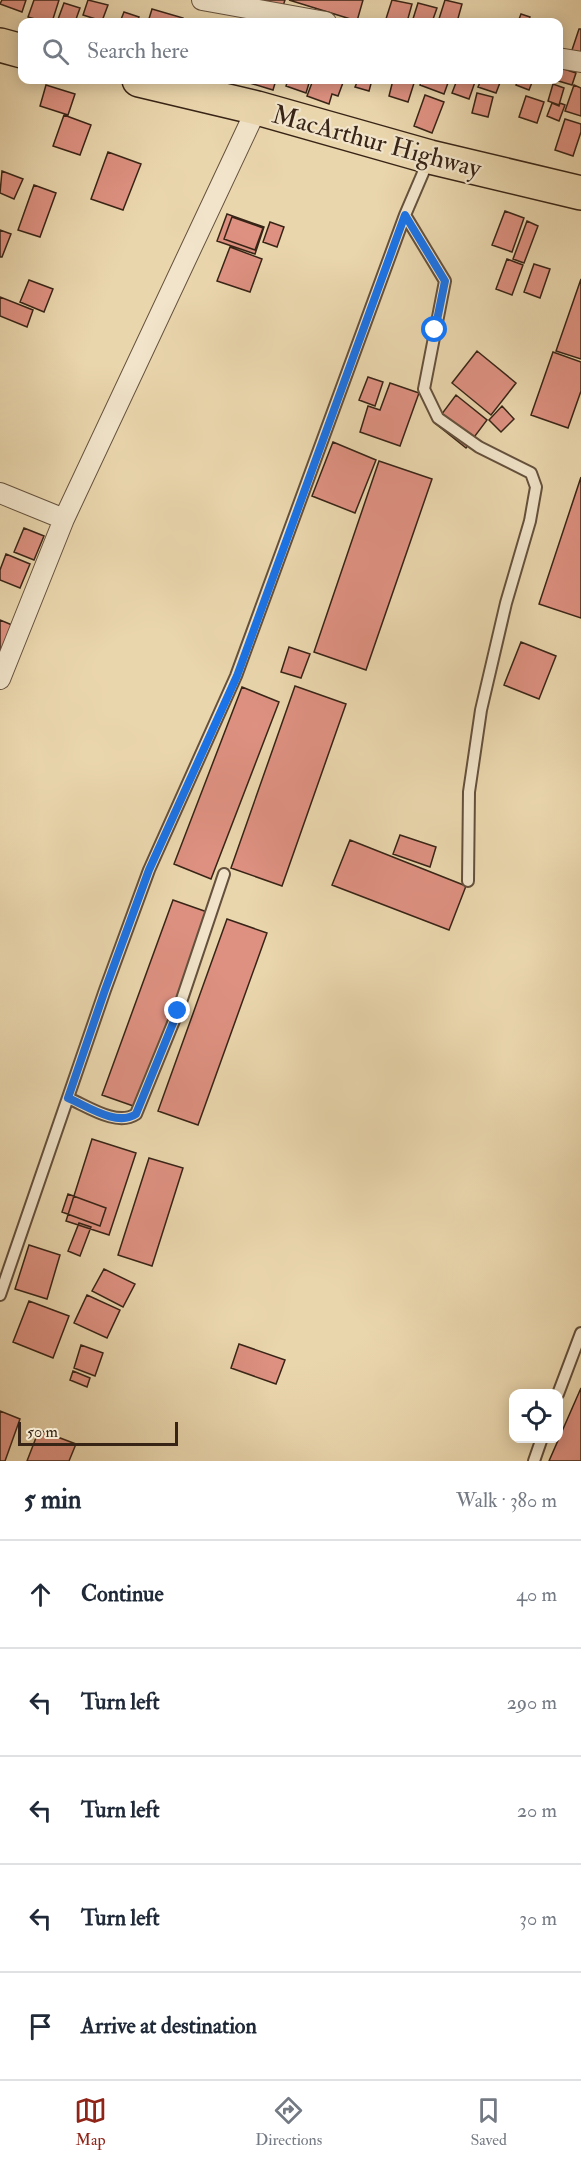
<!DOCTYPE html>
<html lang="en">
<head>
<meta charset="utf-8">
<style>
	body { margin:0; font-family:"IM FELL Double Pica",serif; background:#f2f2f3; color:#1f2937 }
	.controls { position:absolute; right:18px; bottom:18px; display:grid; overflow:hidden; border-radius:12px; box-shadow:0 3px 15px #0003 }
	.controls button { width:54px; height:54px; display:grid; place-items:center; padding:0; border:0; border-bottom:2px solid #e0e1e3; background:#fff; color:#1f2937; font:30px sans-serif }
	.scale { position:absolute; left:18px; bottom:15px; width:160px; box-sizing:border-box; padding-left:6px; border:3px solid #382416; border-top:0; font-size:16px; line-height:21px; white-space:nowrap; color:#382416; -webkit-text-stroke:4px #f1e4ca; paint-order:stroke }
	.stop { position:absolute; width:18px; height:18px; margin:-14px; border:4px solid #1a73e8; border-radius:50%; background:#fff }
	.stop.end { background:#1a73e8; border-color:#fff; box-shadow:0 2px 6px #0008 }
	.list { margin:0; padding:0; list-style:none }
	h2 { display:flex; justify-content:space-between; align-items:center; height:78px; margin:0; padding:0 24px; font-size:26px }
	h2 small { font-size:20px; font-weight:400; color:#747a83 }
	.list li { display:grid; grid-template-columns:39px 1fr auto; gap:18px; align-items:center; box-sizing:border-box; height:108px; padding:0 24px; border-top:2px solid #e0e1e3 }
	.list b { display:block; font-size:22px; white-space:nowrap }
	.list em { font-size:20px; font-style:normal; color:#747a83 }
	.icon { flex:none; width:33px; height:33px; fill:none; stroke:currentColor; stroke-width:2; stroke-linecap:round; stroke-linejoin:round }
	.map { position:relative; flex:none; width:581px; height:1461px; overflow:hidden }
	.search { position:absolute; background:#fff; box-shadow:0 3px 15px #0003; left:18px; right:18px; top:18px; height:66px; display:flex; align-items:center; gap:15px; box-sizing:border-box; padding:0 21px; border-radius:12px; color:#747a83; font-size:22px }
	.sheet { height:618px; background:#fff }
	nav { display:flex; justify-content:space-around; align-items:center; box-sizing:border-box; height:84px; border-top:2px solid #e0e1e3; background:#fff; font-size:16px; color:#747a83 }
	nav a { display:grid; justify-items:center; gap:3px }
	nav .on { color:#8f2418 }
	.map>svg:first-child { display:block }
	.building { fill:#de9181; stroke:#382416; stroke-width:1.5 }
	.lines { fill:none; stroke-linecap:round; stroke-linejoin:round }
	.service-casing { stroke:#64503c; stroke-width:14 }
	.minor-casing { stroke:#64503c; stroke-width:22 }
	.trunk-casing { stroke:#382416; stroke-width:36 }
	.service { stroke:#f1e4ca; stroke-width:10 }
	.minor { stroke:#f1e4ca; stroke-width:20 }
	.trunk { stroke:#ead6ad; stroke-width:33 }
	.route { stroke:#1a73e8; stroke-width:8 }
	.labels { text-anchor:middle; stroke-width:4.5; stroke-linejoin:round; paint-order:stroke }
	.street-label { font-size:26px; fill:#382416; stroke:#f1e4ca }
</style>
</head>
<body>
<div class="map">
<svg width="581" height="1461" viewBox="0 0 581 1461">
	<rect width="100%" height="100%" fill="#ead6ad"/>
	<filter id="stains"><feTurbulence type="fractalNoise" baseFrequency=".00333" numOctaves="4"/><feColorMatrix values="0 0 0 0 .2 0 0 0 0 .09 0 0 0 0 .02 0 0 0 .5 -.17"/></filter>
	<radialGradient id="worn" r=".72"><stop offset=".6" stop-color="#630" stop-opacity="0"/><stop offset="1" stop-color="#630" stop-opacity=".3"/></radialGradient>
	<path class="building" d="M 2,0 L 26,0 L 22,12 L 0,4 Z
		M 34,0 L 59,0 L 52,22 L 45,22 L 28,17 Z
		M 88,0 L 108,5 L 102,21 L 83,15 Z
		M 263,0 L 285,0 L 281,12 L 261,6 Z
		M 289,0 L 363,0 L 357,21 Z
		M 392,0 L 412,4 L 407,22 L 385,22 Z
		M 445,0 L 462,4 L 457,22 L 438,22 Z
		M 64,3 L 80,8 L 75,22 L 57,22 Z
		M 418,3 L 437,8 L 432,22 L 412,22 Z
		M 152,9 L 183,18 L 182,22 L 148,22 Z
		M 124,12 L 139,17 L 137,22 L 120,22 Z
		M 521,14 L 530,17 L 528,22 L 518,22 Z
		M 579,29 L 581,29 L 581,63 L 569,59 Z
		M 558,67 L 576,73 L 572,85 L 555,80 L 558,80 Z
		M 240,80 L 276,80 L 273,90 Z
		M 288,80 L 310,80 L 306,93 L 286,86 Z
		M 313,80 L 344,80 L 338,96 L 332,94 L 329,104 L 307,96 Z
		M 358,80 L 372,80 L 369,91 L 355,87 Z
		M 393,80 L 415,80 L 408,102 L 389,96 Z
		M 422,80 L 449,80 L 444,94 L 420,85 Z
		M 457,80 L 475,82 L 469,99 L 452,93 Z
		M 481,80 L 501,80 L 496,93 L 478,87 Z
		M 518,80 L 533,80 L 529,90 L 516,85 Z
		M 553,84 L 564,88 L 559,105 L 548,101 Z
		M 46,85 L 75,94 L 68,115 L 40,106 Z
		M 574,85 L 581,88 L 581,116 L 565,111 Z
		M 477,93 L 493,97 L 488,117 L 472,113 Z
		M 425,95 L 444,102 L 432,133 L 414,126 Z
		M 526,96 L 544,102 L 537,123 L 519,117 Z
		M 552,103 L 559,106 L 560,103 L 565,105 L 559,121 L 547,116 Z
		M 64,115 L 91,125 L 80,155 L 53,146 Z
		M 565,119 L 581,124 L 581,132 L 573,156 L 555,150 Z
		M 108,152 L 141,164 L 123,210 L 91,199 Z
		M 2,171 L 23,179 L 14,199 L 0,193 Z
		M 34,185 L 56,193 L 40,237 L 18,230 Z
		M 505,211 L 524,218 L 512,252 L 492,245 Z
		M 227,214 L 264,227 L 255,254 L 217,241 Z
		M 232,217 L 263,228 L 255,250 L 224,239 Z
		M 527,221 L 538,226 L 524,263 L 513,259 Z
		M 270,222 L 284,227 L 277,247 L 263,242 Z
		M 0,230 L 11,234 L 2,257 L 0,257 Z
		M 230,247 L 262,259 L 250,292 L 217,281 Z
		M 507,259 L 523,265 L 512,295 L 496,289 Z
		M 534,264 L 550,269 L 540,298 L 524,292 Z
		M 581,279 L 581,359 L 556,351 Z
		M 29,280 L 53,289 L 44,312 L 20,302 Z
		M 0,297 L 33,310 L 27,327 L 0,316 Z
		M 477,351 L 516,383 L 491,415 L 452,383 Z
		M 553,352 L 581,362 L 581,391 L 568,428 L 531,415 Z
		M 368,377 L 383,382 L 375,406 L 359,400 Z
		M 390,383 L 419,393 L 400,446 L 360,432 L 368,406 L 380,410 Z
		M 456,395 L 487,420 L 466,448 L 435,423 Z
		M 502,406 L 514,419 L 501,432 L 489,420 Z
		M 333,442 L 376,460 L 355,513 L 312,496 Z
		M 379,461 L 432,479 L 366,670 L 314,652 Z
		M 581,477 L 581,618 L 539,604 Z
		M 24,528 L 44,536 L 34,560 L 14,552 Z
		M 6,554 L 30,564 L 20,588 L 0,580 L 0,570 Z
		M 0,620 L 12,625 L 0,655 Z
		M 521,642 L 556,656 L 539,699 L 504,685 Z
		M 289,647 L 310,654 L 301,678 L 281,672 Z
		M 295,686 L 346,704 L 282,886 L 231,868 Z
		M 242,687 L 279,702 L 211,879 L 174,864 Z
		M 400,835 L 436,847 L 430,867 L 393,854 Z
		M 350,840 L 466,886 L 449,930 L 332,885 Z
		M 173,900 L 210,913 L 139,1108 L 102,1095 Z
		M 227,919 L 267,933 L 198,1125 L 158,1111 Z
		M 92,1139 L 136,1153 L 109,1235 L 66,1221 Z
		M 149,1158 L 183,1168 L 152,1266 L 118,1255 Z
		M 68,1194 L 106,1208 L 100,1226 L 62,1212 Z
		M 79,1223 L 91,1227 L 80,1256 L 68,1251 Z
		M 29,1245 L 60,1255 L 47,1299 L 15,1289 Z
		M 104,1269 L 135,1284 L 123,1307 L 92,1291 Z
		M 87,1295 L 120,1310 L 107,1338 L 74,1323 Z
		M 29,1301 L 69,1316 L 53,1358 L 13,1342 Z
		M 239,1344 L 285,1360 L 276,1384 L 231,1368 Z
		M 81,1345 L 103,1353 L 95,1376 L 74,1368 Z
		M 73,1371 L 90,1378 L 87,1387 L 70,1380 Z
		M 581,1388 L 581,1461 L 549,1461 Z
		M 0,1411 L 20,1419 L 5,1461 L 0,1461 Z
		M 39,1430 L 76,1444 L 69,1461 L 27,1461 Z"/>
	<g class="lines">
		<defs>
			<path id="service" d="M 405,215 L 445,281 L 424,389 L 438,418 L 479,447 L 531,473 L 536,487 L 530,521 L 506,603 L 481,710 L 469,792 L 468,881
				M 68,1098 C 87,1106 117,1127 136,1114 L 178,1011 L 224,874
				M 0,1295 L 105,990 L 149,870 L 236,676 L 405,215 L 429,159
				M 558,1394 L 581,1333
				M 534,1461 L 542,1438"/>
			<path id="minor" d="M 202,0 L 326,22
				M 558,58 L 581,62
				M 0,493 L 64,519
				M 0,679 L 64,519 L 257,108"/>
			<path id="trunk" d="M 0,45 L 22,51
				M 139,80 L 257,108 L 430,157 L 581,193"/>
		</defs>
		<use href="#service" class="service-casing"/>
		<use href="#minor" class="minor-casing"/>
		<use href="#trunk" class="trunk-casing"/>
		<use href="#service" class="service"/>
		<use href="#minor" class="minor"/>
		<use href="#trunk" class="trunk"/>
	</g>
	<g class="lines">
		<path class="route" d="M 178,1011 L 136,1114 C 117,1127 87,1106 68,1098 L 105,990 L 149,870 L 237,676 L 405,215 L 445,281 L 435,330"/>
	</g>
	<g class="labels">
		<g class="street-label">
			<text transform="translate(377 141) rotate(15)" y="9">MacArthur Highway</text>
		</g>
	</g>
	<rect width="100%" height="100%" filter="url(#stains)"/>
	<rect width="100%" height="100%" fill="url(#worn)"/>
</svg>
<div class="controls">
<button><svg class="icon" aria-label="locate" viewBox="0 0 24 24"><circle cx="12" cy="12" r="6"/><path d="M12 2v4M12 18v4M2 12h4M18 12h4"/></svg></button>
</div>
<div class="scale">50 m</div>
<div class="stop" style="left:435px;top:330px"></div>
<div class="stop end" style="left:178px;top:1011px"></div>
<div class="search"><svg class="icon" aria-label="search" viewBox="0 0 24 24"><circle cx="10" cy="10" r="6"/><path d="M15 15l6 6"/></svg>Search here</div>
</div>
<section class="sheet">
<h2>5 min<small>Walk · 380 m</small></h2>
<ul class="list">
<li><svg class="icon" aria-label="ahead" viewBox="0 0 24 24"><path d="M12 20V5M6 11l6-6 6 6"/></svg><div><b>Continue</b></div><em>40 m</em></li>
<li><svg class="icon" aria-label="left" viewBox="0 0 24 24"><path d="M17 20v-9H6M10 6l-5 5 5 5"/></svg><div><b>Turn left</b></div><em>290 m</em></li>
<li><svg class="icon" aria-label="left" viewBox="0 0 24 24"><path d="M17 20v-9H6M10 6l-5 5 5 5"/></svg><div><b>Turn left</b></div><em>20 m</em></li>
<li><svg class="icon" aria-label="left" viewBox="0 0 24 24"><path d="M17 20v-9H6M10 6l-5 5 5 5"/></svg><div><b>Turn left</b></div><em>30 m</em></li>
<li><svg class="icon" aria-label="arrive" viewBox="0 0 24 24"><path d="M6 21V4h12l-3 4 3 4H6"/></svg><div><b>Arrive at destination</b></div></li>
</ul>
</section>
<nav>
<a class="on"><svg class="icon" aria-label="map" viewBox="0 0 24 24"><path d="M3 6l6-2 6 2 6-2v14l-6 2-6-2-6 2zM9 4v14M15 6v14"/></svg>Map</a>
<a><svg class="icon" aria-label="directions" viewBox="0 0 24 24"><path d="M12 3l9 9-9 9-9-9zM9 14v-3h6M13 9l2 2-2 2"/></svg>Directions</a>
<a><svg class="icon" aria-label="saved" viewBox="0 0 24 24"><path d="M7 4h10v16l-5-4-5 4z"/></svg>Saved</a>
</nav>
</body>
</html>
